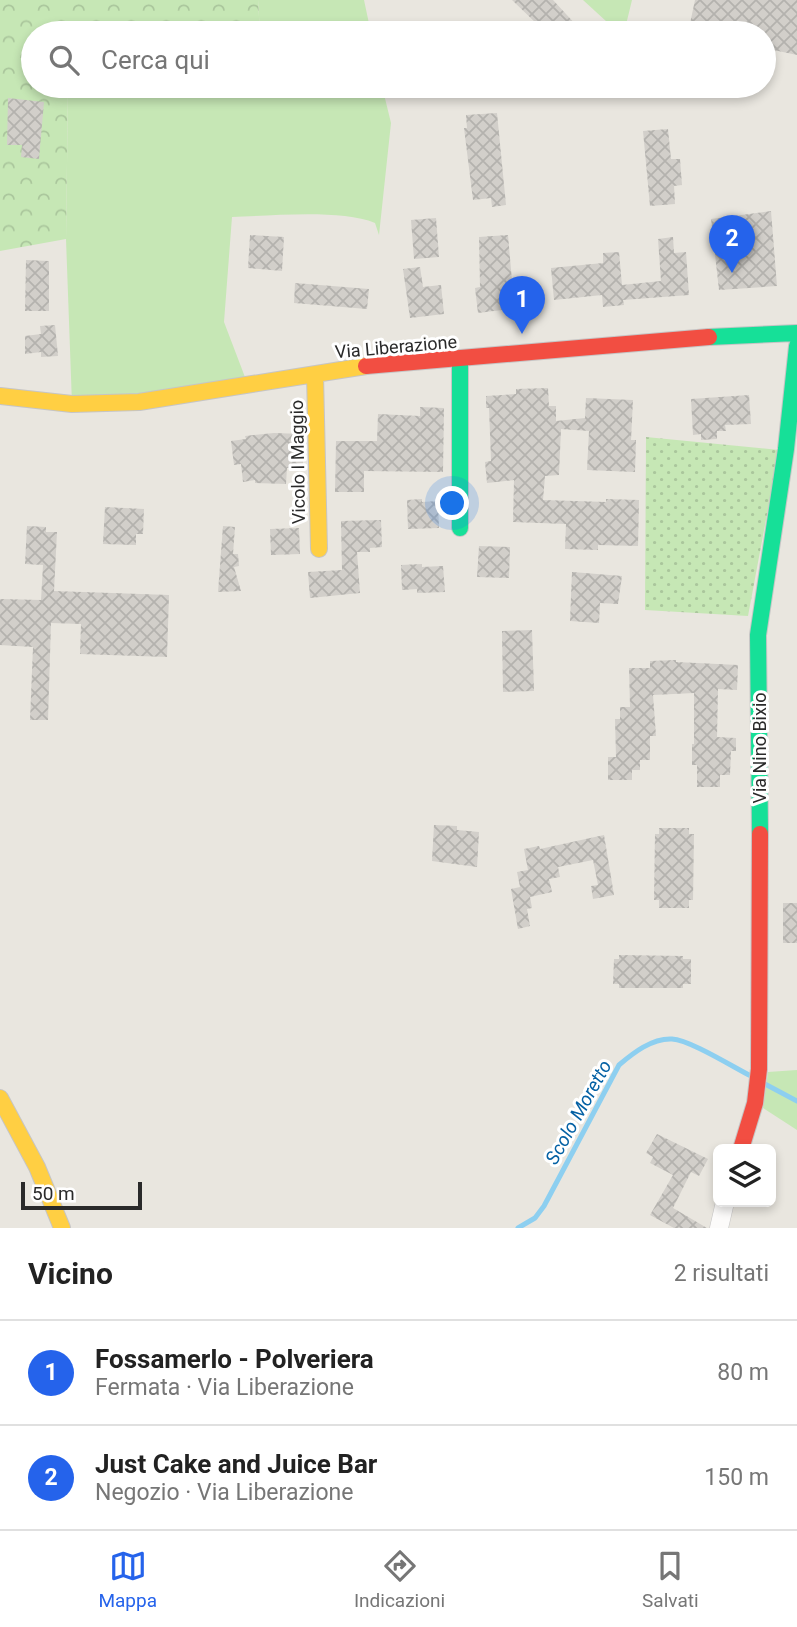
<!DOCTYPE html>
<html lang="it">
<head>
<meta charset="utf-8">
<style>
	body { margin:0; font-family:Roboto,sans-serif; background:#f6f6f6; color:#222 }
	.controls { position:absolute; right:21px; bottom:21px; display:grid; overflow:hidden; border-radius:10px; box-shadow:0 4px 10px #0003 }
	.controls button { width:63px; height:63px; display:grid; place-items:center; padding:0; border:0; border-bottom:2px solid #e0e0e0; background:#fff; color:#222; font:35px sans-serif }
	.scale { position:absolute; left:21px; bottom:18px; width:121px; box-sizing:border-box; padding-left:7px; border:4px solid #2a2a2a; border-top:0; font-size:19px; line-height:24px; white-space:nowrap; color:#2a2a2a; -webkit-text-stroke:5px #fff; paint-order:stroke }
	.you { position:absolute; left:453px; top:504px; width:24px; height:24px; margin:-18px; border:5px solid #fff; border-radius:50%; background:#1a73e8; box-shadow:0 0 0 10px #1a73e833 }
	.badge { display:grid; place-items:center; width:46px; height:46px; border-radius:50%; background:#2563eb; color:#fff; font-size:23px; font-weight:700 }
	.pin { position:absolute; translate:-50% -58px; filter:drop-shadow(0 2px 4px #0008) }
	.pin::after { content:''; position:absolute; top:37px; width:24px; height:21px; background:inherit; clip-path:polygon(0 0,100% 0,50% 100%) }
	.list { margin:0; padding:0; list-style:none }
	h2 { display:flex; justify-content:space-between; align-items:center; height:91px; margin:0; padding:0 28px; font-size:30px }
	h2 small { font-size:23px; font-weight:400; color:#767676 }
	.list li { display:grid; grid-template-columns:46px 1fr auto; gap:21px; align-items:center; box-sizing:border-box; height:105px; padding:0 28px; border-top:2px solid #e0e0e0 }
	.list b { display:block; font-size:26px; white-space:nowrap }
	.list p { margin:0; font-size:23px; white-space:nowrap; color:#767676 }
	.list em { font-size:23px; font-style:normal; color:#767676 }
	.icon { flex:none; width:38px; height:38px; fill:none; stroke:currentColor; stroke-width:2; stroke-linecap:round; stroke-linejoin:round }
	.map { position:relative; flex:none; width:797px; height:1228px; overflow:hidden }
	.search { position:absolute; background:#fff; box-shadow:0 4px 10px #0003; left:21px; right:21px; top:21px; height:77px; display:flex; align-items:center; gap:18px; box-sizing:border-box; padding:0 24px; border-radius:38px; color:#767676; font-size:26px }
	.sheet { height:301px; background:#fff }
	nav { display:flex; justify-content:space-around; align-items:center; box-sizing:border-box; height:98px; border-top:2px solid #e0e0e0; background:#fff; font-size:19px; color:#767676 }
	nav a { display:grid; justify-items:center; gap:4px }
	nav .on { color:#2563eb }
	.map>svg:first-child { display:block }
	.grass { fill:#c6e7b5 }
	.forest { fill:url(#forest-crowns) }
	.park { fill:url(#park-dots) }
	.lines { fill:none; stroke-linecap:round; stroke-linejoin:round }
	.stream { stroke:#8dcff0; stroke-width:5 }
	.building { fill:url(#building-cross-hatch) }
	.street-casing { stroke:#c6c5c5; stroke-width:19 }
	.fast-casing { stroke:#c6c5c5; stroke-width:18 }
	.slow-casing { stroke:#c6c5c5; stroke-width:18 }
	.jam-casing { stroke:#c6c5c5; stroke-width:18 }
	.street { stroke:#fcfbfa; stroke-width:18 }
	.fast { stroke:#16e098; stroke-width:16 }
	.slow { stroke:#ffcf43; stroke-width:16 }
	.jam { stroke:#f24e42; stroke-width:16 }
	.labels { text-anchor:middle; stroke-width:6; stroke-linejoin:round; paint-order:stroke }
	.street-label { font-size:18px; fill:#2a2a2a; stroke:#fff }
	.water-label { font-size:19px; font-style:italic; fill:#0461a4; stroke:#fff }
</style>
</head>
<body>
<div class="map">
<svg width="797" height="1228" viewBox="0 0 797 1228">
	<defs>
		<pattern id="forest-crowns" width="20" height="18" patternUnits="userSpaceOnUse" patternTransform="scale(1.75)"><rect width="20" height="18" fill="#c6e7b5"/><path d="M2 6a3 3 0 1 1 6 0M12 15a3 3 0 1 1 6 0" fill="none" stroke="#aac69c"/></pattern>
		<pattern id="park-dots" width="8" height="8" patternUnits="userSpaceOnUse" patternTransform="scale(1.75)"><rect width="8" height="8" fill="#c6e7b5"/><path d="M2 2h.1M6 6h.1" fill="none" stroke="#aac69c" stroke-width="1.8" stroke-linecap="round"/></pattern>
		<pattern id="building-cross-hatch" width="8" height="8" patternUnits="userSpaceOnUse" patternTransform="scale(1.75)"><rect width="8" height="8" fill="#d2cfca"/><path d="M0 0l8 8M0 8l8-8" fill="none" stroke="#b4b2ae"/></pattern>
	</defs>
	<rect width="100%" height="100%" fill="#e9e6df"/>
	<path class="grass" d="M 258,0 L 364,0 L 371,33 L 260,33 Z
		M 583,0 L 632,0 L 624,33 L 619,33 Z
		M 88,86 L 382,86 L 391,123 L 379,235 L 375,223 C 341,209 271,216 232,217 L 224,322 L 248,385 L 72,404 L 66,239 L 68,87 Z
		M 797,1070 L 797,1130 L 763,1108 L 768,1072 Z"/>
	<path class="forest" d="M 0,0 L 258,0 L 260,33 L 33,33 L 33,86 L 88,86 L 68,87 L 66,239 L 0,251 Z"/>
	<path class="park" d="M 646,437 L 779,450 L 748,616 L 645,610 Z"/>
	<g class="lines">
		<path class="stream" d="M 763,1083 L 797,1101
			M 518,1228 L 535,1218 L 544,1206 L 619,1065 C 633,1053 652,1038 672,1039 C 690,1040 733,1067 751,1076"/>
	</g>
	<path class="building" d="M 512,0 L 553,0 L 578,27 L 572,33 L 530,33 L 538,25 Z
		M 695,0 L 797,0 L 797,55 L 764,48 L 764,33 L 688,33 Z
		M 8,98 L 44,102 L 39,159 L 21,157 L 22,145 L 7,145 Z
		M 497,113 L 506,205 L 492,207 L 491,198 L 473,200 L 464,128 L 467,128 L 466,115 Z
		M 668,129 L 671,159 L 680,159 L 682,185 L 674,186 L 675,204 L 650,206 L 643,131 Z
		M 771,211 L 777,286 L 719,290 L 711,219 Z
		M 436,218 L 439,257 L 414,259 L 411,220 Z
		M 250,235 L 284,237 L 282,271 L 248,268 Z
		M 508,235 L 512,281 L 514,281 L 517,306 L 510,306 L 511,309 L 478,313 L 475,288 L 480,287 L 479,237 Z
		M 673,237 L 674,253 L 686,252 L 689,295 L 623,300 L 624,305 L 603,307 L 602,295 L 554,300 L 551,268 L 603,263 L 603,253 L 619,252 L 622,285 L 661,281 L 658,239 Z
		M 26,260 L 49,261 L 49,311 L 25,311 Z
		M 420,267 L 423,287 L 441,285 L 444,314 L 410,318 L 403,269 Z
		M 295,283 L 369,289 L 367,309 L 294,303 Z
		M 55,325 L 58,356 L 41,357 L 41,352 L 25,354 L 25,336 L 41,334 L 40,326 Z
		M 548,388 L 549,406 L 556,406 L 556,421 L 585,418 L 586,398 L 633,400 L 631,440 L 636,440 L 635,472 L 587,470 L 589,431 L 561,429 L 559,475 L 545,476 L 543,500 L 606,502 L 606,499 L 639,500 L 638,546 L 598,545 L 598,550 L 565,549 L 566,524 L 513,522 L 514,480 L 487,483 L 485,462 L 491,461 L 489,408 L 486,408 L 486,396 L 516,394 L 516,389 Z
		M 749,395 L 751,424 L 725,425 L 726,431 L 717,431 L 717,439 L 701,440 L 701,434 L 693,435 L 691,399 Z
		M 420,407 L 444,408 L 443,472 L 364,471 L 364,492 L 335,492 L 336,441 L 377,441 L 378,414 L 420,416 Z
		M 274,433 L 303,434 L 303,468 L 287,468 L 286,484 L 255,483 L 255,480 L 243,482 L 241,464 L 234,465 L 231,441 L 246,439 L 245,436 Z
		M 422,499 L 422,502 L 438,501 L 439,528 L 408,529 L 407,500 Z
		M 105,507 L 144,509 L 143,534 L 136,534 L 136,545 L 103,544 Z
		M 381,520 L 382,547 L 370,548 L 370,552 L 357,552 L 360,593 L 310,598 L 308,572 L 342,570 L 341,521 Z
		M 27,526 L 46,527 L 46,532 L 57,532 L 54,591 L 169,595 L 167,657 L 80,654 L 81,624 L 51,623 L 48,720 L 30,720 L 33,647 L 0,645 L 0,599 L 41,600 L 43,565 L 25,564 Z
		M 223,526 L 235,527 L 233,554 L 238,554 L 239,566 L 234,567 L 241,591 L 218,592 Z
		M 299,528 L 300,554 L 271,555 L 270,529 Z
		M 479,546 L 510,547 L 509,578 L 477,577 Z
		M 422,564 L 422,567 L 443,566 L 445,592 L 417,593 L 417,589 L 402,590 L 401,565 Z
		M 572,572 L 622,576 L 618,604 L 600,603 L 599,623 L 570,621 Z
		M 532,630 L 534,691 L 503,692 L 502,631 Z
		M 676,660 L 676,662 L 738,665 L 737,690 L 718,689 L 717,737 L 736,738 L 736,751 L 731,751 L 730,775 L 720,775 L 720,787 L 697,787 L 697,765 L 692,765 L 692,744 L 694,744 L 694,693 L 653,695 L 656,736 L 650,736 L 650,760 L 640,760 L 640,770 L 632,770 L 632,780 L 608,780 L 608,757 L 616,757 L 615,719 L 620,719 L 620,707 L 630,707 L 629,668 L 650,668 L 650,661 Z
		M 434,825 L 457,826 L 457,830 L 479,832 L 477,867 L 432,861 Z
		M 659,828 L 689,828 L 689,834 L 694,834 L 693,900 L 689,900 L 689,908 L 659,908 L 659,900 L 654,900 L 655,834 L 659,834 Z
		M 604,835 L 614,895 L 593,899 L 591,886 L 598,885 L 593,860 L 558,867 L 560,877 L 549,879 L 552,892 L 530,897 L 532,908 L 527,909 L 530,926 L 518,929 L 511,889 L 520,887 L 517,872 L 528,870 L 524,849 L 539,846 L 540,849 Z
		M 783,903 L 797,903 L 797,943 L 783,943 Z
		M 619,955 L 683,956 L 683,959 L 691,959 L 691,984 L 683,984 L 683,988 L 619,988 L 619,984 L 613,984 L 614,959 L 619,959 Z
		M 657,1134 L 708,1159 L 699,1176 L 691,1172 L 673,1208 L 707,1228 L 674,1228 L 650,1215 L 673,1175 L 650,1163 L 653,1157 L 646,1153 Z"/>
	<g class="lines">
		<defs>
			<path id="street" d="M 719,1228 L 725,1202"/>
			<path id="fast" d="M 709,337 L 797,333
				M 460,360 L 460,528
				M 760,834 L 758,635 L 786,449 L 797,346"/>
			<path id="slow" d="M 315,375 L 319,549
				M 0,396 L 72,404 L 139,402 L 366,366
				M 0,1098 L 37,1167 L 62,1228"/>
			<path id="jam" d="M 366,366 L 709,337
				M 741,1149 L 755,1103 L 759,1069 L 760,834"/>
		</defs>
		<use href="#street" class="street-casing"/>
		<use href="#fast" class="fast-casing"/>
		<use href="#slow" class="slow-casing"/>
		<use href="#jam" class="jam-casing"/>
		<use href="#street" class="street"/>
		<use href="#fast" class="fast"/>
		<use href="#slow" class="slow"/>
		<use href="#jam" class="jam"/>
	</g>
	<g class="labels">
		<g class="street-label">
			<text transform="translate(396 347) rotate(-5)" y="6">Via Liberazione</text>
			<text transform="translate(298 462) rotate(-91)" y="6">Vicolo I Maggio</text>
			<text transform="translate(760 748) rotate(-90)" y="6">Via Nino Bixio</text>
		</g>
		<g class="water-label">
			<text transform="translate(578 1112) rotate(-61)" y="7">Scolo Moretto</text>
		</g>
	</g>
</svg>
<div class="controls">
<button><svg class="icon" aria-label="layers" viewBox="0 0 24 24"><path d="M12 4l9 5-9 5-9-5zM3 14l9 5 9-5"/></svg></button>
</div>
<div class="scale">50 m</div>
<div class="you"></div>
<div class="pin badge" style="left:522px;top:334px">1</div>
<div class="pin badge" style="left:732px;top:273px">2</div>
<div class="search"><svg class="icon" aria-label="search" viewBox="0 0 24 24"><circle cx="10" cy="10" r="6"/><path d="M15 15l6 6"/></svg>Cerca qui</div>
</div>
<section class="sheet">
<h2>Vicino<small>2 risultati</small></h2>
<ul class="list">
<li><span class="badge">1</span><div><b>Fossamerlo - Polveriera</b><p>Fermata · Via Liberazione</p></div><em>80 m</em></li>
<li><span class="badge">2</span><div><b>Just Cake and Juice Bar</b><p>Negozio · Via Liberazione</p></div><em>150 m</em></li>
</ul>
</section>
<nav>
<a class="on"><svg class="icon" aria-label="map" viewBox="0 0 24 24"><path d="M3 6l6-2 6 2 6-2v14l-6 2-6-2-6 2zM9 4v14M15 6v14"/></svg>Mappa</a>
<a><svg class="icon" aria-label="directions" viewBox="0 0 24 24"><path d="M12 3l9 9-9 9-9-9zM9 14v-3h6M13 9l2 2-2 2"/></svg>Indicazioni</a>
<a><svg class="icon" aria-label="saved" viewBox="0 0 24 24"><path d="M7 4h10v16l-5-4-5 4z"/></svg>Salvati</a>
</nav>
</body>
</html>
